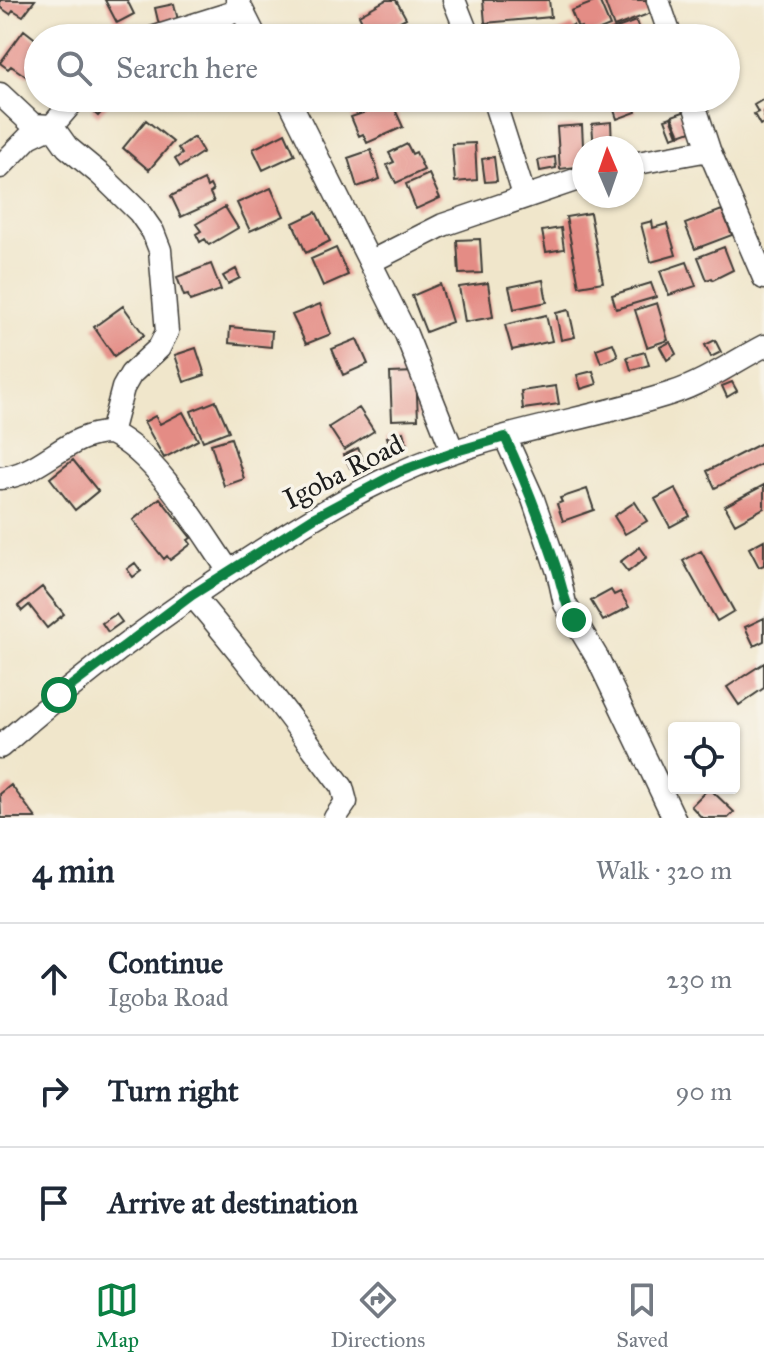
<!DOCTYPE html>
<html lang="en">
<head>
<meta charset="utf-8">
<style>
	body { margin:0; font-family:"IM FELL Great Primer",serif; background:#f6f6f7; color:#1f2937 }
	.controls { position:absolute; right:24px; bottom:24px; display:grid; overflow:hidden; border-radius:8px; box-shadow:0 2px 6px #0004 }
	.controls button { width:72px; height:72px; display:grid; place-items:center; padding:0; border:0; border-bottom:2px solid #e0e1e3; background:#fff; color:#1f2937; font:40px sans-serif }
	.compass { position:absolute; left:572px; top:136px; width:72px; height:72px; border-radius:50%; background:#fff; box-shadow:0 2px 6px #0004; rotate:358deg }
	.stop { position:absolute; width:24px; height:24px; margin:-18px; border:6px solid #0b8043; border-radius:50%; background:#fff }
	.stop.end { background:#0b8043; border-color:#fff; box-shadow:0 2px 8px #0008 }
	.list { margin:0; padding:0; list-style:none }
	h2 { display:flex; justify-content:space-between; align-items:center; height:104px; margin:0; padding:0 32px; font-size:34px }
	h2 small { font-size:26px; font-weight:400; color:#747a83 }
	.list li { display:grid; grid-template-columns:52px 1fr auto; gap:24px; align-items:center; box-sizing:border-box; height:112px; padding:0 32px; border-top:2px solid #e0e1e3 }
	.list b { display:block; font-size:30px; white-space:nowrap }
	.list p { margin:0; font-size:26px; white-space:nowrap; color:#747a83 }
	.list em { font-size:26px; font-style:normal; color:#747a83 }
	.icon { flex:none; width:44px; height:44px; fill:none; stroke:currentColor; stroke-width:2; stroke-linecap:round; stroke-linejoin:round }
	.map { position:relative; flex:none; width:764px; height:818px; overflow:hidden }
	.search { position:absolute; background:#fff; box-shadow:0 2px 6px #0004; left:24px; right:24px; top:24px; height:88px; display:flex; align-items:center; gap:20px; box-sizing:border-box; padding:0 28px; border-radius:44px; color:#747a83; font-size:30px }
	.sheet { height:440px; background:#fff }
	nav { display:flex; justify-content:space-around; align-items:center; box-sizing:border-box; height:112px; border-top:2px solid #e0e1e3; background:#fff; font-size:22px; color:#747a83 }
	nav a { display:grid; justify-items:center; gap:4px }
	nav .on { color:#0b8043 }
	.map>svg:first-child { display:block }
	.building { fill:#e48c85 }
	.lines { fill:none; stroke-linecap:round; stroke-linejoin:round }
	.minor-casing { stroke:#3c3a36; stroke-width:25 }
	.minor { stroke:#fff; stroke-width:22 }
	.route { stroke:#0b8043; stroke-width:10 }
	.labels { text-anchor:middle; stroke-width:7; stroke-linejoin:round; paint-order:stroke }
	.street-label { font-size:28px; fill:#1c1c1c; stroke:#f7f3e8 }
</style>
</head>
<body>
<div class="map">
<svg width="764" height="818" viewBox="0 0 764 818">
	<rect width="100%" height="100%" fill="#f7f3e8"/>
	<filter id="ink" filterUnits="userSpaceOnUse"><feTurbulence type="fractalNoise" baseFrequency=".0125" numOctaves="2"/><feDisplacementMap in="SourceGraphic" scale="16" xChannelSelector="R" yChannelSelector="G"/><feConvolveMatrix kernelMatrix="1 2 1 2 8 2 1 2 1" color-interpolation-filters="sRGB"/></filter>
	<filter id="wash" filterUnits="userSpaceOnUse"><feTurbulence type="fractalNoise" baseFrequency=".006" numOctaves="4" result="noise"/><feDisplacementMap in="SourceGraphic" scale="32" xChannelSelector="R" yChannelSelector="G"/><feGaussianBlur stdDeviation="1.8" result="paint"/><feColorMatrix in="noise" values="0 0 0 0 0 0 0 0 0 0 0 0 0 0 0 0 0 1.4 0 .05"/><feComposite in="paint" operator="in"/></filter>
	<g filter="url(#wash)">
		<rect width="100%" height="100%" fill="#f0e6cb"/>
		<g id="blocks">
			<path class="building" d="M 0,0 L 35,0 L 23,16 L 13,10 L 10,14 L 0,7 Z
				M 105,0 L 127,0 L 134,14 L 117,23 Z
				M 386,0 L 396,0 L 406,18 L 370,37 L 359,15 Z
				M 483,0 L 549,0 L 551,17 L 485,23 Z
				M 599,0 L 610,26 L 585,36 L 581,27 L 578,28 L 571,11 Z
				M 612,0 L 646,0 L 651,13 L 614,27 L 605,3 Z
				M 174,4 L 178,20 L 159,25 L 155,8 Z
				M 636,21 L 642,38 L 611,38 L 609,31 Z
				M 573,25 L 579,38 L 557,38 L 555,33 Z
				M 24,30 L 38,41 L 38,62 L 27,77 L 11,66 L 8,69 L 0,63 Z
				M 102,98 L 114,98 L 98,116 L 91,110 Z
				M 610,98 L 632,98 L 636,112 L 617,119 Z
				M 764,99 L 764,123 L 760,125 L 754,114 L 758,112 L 754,105 Z
				M 392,103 L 403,127 L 367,143 L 363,134 L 359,136 L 351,117 Z
				M 686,111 L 694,130 L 680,135 L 672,116 Z
				M 671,117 L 678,135 L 672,137 L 665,119 Z
				M 146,120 L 173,142 L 149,170 L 123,148 Z
				M 611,122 L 612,146 L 594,148 L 592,124 Z
				M 582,125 L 584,166 L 560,169 L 557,127 Z
				M 285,133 L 295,155 L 263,170 L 253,149 Z
				M 194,137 L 203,152 L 180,167 L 175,159 L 182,154 L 178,148 Z
				M 475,143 L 477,180 L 455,182 L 452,144 Z
				M 407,144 L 412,154 L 416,152 L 424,170 L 396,183 L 387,165 L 394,162 L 389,153 Z
				M 371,150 L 380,179 L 357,187 L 348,158 Z
				M 494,157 L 497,181 L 485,182 L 482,159 Z
				M 555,157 L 556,168 L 540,171 L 538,160 Z
				M 429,174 L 440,198 L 416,209 L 406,184 Z
				M 204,180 L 207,187 L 210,185 L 213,191 L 210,193 L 214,202 L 181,217 L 171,196 Z
				M 271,188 L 284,216 L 250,231 L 237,203 Z
				M 225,207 L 238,228 L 209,245 L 205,239 L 200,242 L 196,234 L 201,231 L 196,224 Z
				M 722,210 L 732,235 L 695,249 L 685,224 Z
				M 316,212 L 330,241 L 306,253 L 293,223 Z
				M 590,213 L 603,282 L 579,286 L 566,217 Z
				M 652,221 L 653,228 L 667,224 L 676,255 L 651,262 L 641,224 Z
				M 561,228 L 564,249 L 546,252 L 542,231 Z
				M 480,239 L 482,273 L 459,274 L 457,240 Z
				M 724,247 L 733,270 L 713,280 L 712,278 L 707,280 L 698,257 Z
				M 336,248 L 348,275 L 323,286 L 311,259 Z
				M 687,262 L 696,286 L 669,295 L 660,271 Z
				M 211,264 L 221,290 L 190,301 L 188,295 L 184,296 L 177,277 Z
				M 236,269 L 240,278 L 228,284 L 223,276 Z
				M 543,280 L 547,302 L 514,309 L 509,287 Z
				M 488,283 L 493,317 L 465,322 L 459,287 Z
				M 651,283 L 656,297 L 616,309 L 612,295 Z
				M 440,284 L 452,322 L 426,332 L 412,296 Z
				M 657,303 L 668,340 L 647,347 L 635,310 Z
				M 320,304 L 331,334 L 306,344 L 292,315 Z
				M 123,306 L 144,335 L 114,356 L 94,327 Z
				M 569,310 L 575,337 L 561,340 L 556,313 Z
				M 546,315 L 552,341 L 512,350 L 505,325 Z
				M 230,327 L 272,331 L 271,347 L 229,343 Z
				M 357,339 L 368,364 L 343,375 L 332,349 Z
				M 715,340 L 721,352 L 711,357 L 705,345 Z
				M 670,342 L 676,354 L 667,360 L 660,347 Z
				M 613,343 L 618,356 L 601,363 L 596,349 Z
				M 196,348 L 205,375 L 184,382 L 175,355 Z
				M 645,352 L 649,365 L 631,370 L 627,357 Z
				M 593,371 L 597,384 L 581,389 L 577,375 Z
				M 416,372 L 418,419 L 392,420 L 390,373 Z
				M 732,382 L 737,391 L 727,397 L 722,386 Z
				M 556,386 L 559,404 L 523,409 L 521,391 Z
				M 216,401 L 229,431 L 203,441 L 191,411 Z
				M 359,408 L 374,431 L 344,450 L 329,427 Z
				M 183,412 L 198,440 L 164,458 L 144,422 L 155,416 L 160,424 Z
				M 403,432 L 407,445 L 391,450 L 387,437 Z
				M 231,438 L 244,479 L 224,486 L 211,444 Z
				M 764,442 L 764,463 L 715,488 L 707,471 Z
				M 358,448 L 364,461 L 350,468 L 344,455 Z
				M 73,460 L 98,491 L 75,510 L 50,478 Z
				M 764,485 L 764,508 L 735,524 L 725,506 Z
				M 675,488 L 690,516 L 670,527 L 655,499 Z
				M 587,489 L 594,510 L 563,521 L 557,504 L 562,502 L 560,498 Z
				M 160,498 L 191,538 L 188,540 L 191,544 L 170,560 L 167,556 L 164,559 L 133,520 Z
				M 635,502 L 647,521 L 625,534 L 614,516 Z
				M 764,540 L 764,565 L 759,567 L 749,548 Z
				M 640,547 L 647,557 L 628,572 L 620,562 Z
				M 701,551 L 734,611 L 717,621 L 683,561 Z
				M 135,563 L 141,571 L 133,577 L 127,569 Z
				M 42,587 L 64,614 L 47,628 L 29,605 L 22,611 L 18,606 Z
				M 611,590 L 614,595 L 620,592 L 629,607 L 603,621 L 591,601 Z
				M 116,614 L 122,622 L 108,632 L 102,623 Z
				M 764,618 L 764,641 L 754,646 L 745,627 Z
				M 764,663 L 764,688 L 739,705 L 727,687 Z
				M 11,785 L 36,818 L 1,818 L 0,794 Z
				M 709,788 L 734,812 L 728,818 L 702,818 L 691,806 Z"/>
		</g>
	</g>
	<g filter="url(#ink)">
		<use href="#blocks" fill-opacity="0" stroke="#3c3a36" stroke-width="2"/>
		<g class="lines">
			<defs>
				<path id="minor" d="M 237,0 L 256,38
					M 454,0 L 469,38
					M 658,0 L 671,38
					M 152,38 L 241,10
					M 0,94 L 33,125 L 52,126
					M 288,98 L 406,334 L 453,452
					M 493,98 L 524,195
					M 692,98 L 709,150 L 764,278
					M 52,126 L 67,147 L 101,175 L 139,212 L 153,232 L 160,250 L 167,332 L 159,348 L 131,374 L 123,388 L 111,433
					M 632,164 L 709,150
					M 0,167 L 29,137 L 52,126 L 76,98
					M 370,262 L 443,225 L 584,177
					M 505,437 L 533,499 L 558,572 L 565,604 L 598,659 L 674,818
					M 0,478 C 42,475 67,432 111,433 C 158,456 199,528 229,571
					M 192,595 C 245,656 293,722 342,787 L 346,802 L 335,818
					M 0,747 C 84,673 172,607 267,547 C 309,520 353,493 399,473 C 485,433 582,422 672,393 C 704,383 735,361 764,346"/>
			</defs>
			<use href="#minor" class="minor-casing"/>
			<use href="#minor" class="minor"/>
		</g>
	</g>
	<g class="lines" filter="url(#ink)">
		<path class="route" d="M 59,695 L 192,595 L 315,517 L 399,472 L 453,452 L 505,437 C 525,480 541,522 556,567 C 562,585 564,603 574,620"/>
	</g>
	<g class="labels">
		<g class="street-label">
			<text transform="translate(343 471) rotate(-27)" y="10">Igoba Road</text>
		</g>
	</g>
</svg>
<div class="controls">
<button><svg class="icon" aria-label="locate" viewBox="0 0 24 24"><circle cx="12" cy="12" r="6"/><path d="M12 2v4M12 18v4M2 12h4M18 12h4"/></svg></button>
</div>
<svg class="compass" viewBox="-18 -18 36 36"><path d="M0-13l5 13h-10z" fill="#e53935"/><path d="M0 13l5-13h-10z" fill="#747a83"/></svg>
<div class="stop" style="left:59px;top:695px"></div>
<div class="stop end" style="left:574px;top:620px"></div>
<div class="search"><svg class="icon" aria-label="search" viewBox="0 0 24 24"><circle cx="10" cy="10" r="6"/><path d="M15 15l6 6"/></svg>Search here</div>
</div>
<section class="sheet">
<h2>4 min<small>Walk · 320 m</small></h2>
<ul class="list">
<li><svg class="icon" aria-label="ahead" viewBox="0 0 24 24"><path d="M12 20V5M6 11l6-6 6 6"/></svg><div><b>Continue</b><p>Igoba Road</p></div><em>230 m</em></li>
<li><svg class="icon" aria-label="right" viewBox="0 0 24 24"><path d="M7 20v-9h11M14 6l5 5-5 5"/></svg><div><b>Turn right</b></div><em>90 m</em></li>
<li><svg class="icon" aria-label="arrive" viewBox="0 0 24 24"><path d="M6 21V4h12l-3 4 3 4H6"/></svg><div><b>Arrive at destination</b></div></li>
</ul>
</section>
<nav>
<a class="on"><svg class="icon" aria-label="map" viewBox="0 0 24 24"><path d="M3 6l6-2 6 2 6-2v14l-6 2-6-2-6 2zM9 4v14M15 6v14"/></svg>Map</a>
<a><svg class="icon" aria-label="directions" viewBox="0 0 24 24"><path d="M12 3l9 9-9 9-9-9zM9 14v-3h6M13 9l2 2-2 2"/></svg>Directions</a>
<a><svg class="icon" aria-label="saved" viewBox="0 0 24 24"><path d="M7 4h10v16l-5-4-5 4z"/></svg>Saved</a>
</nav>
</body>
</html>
